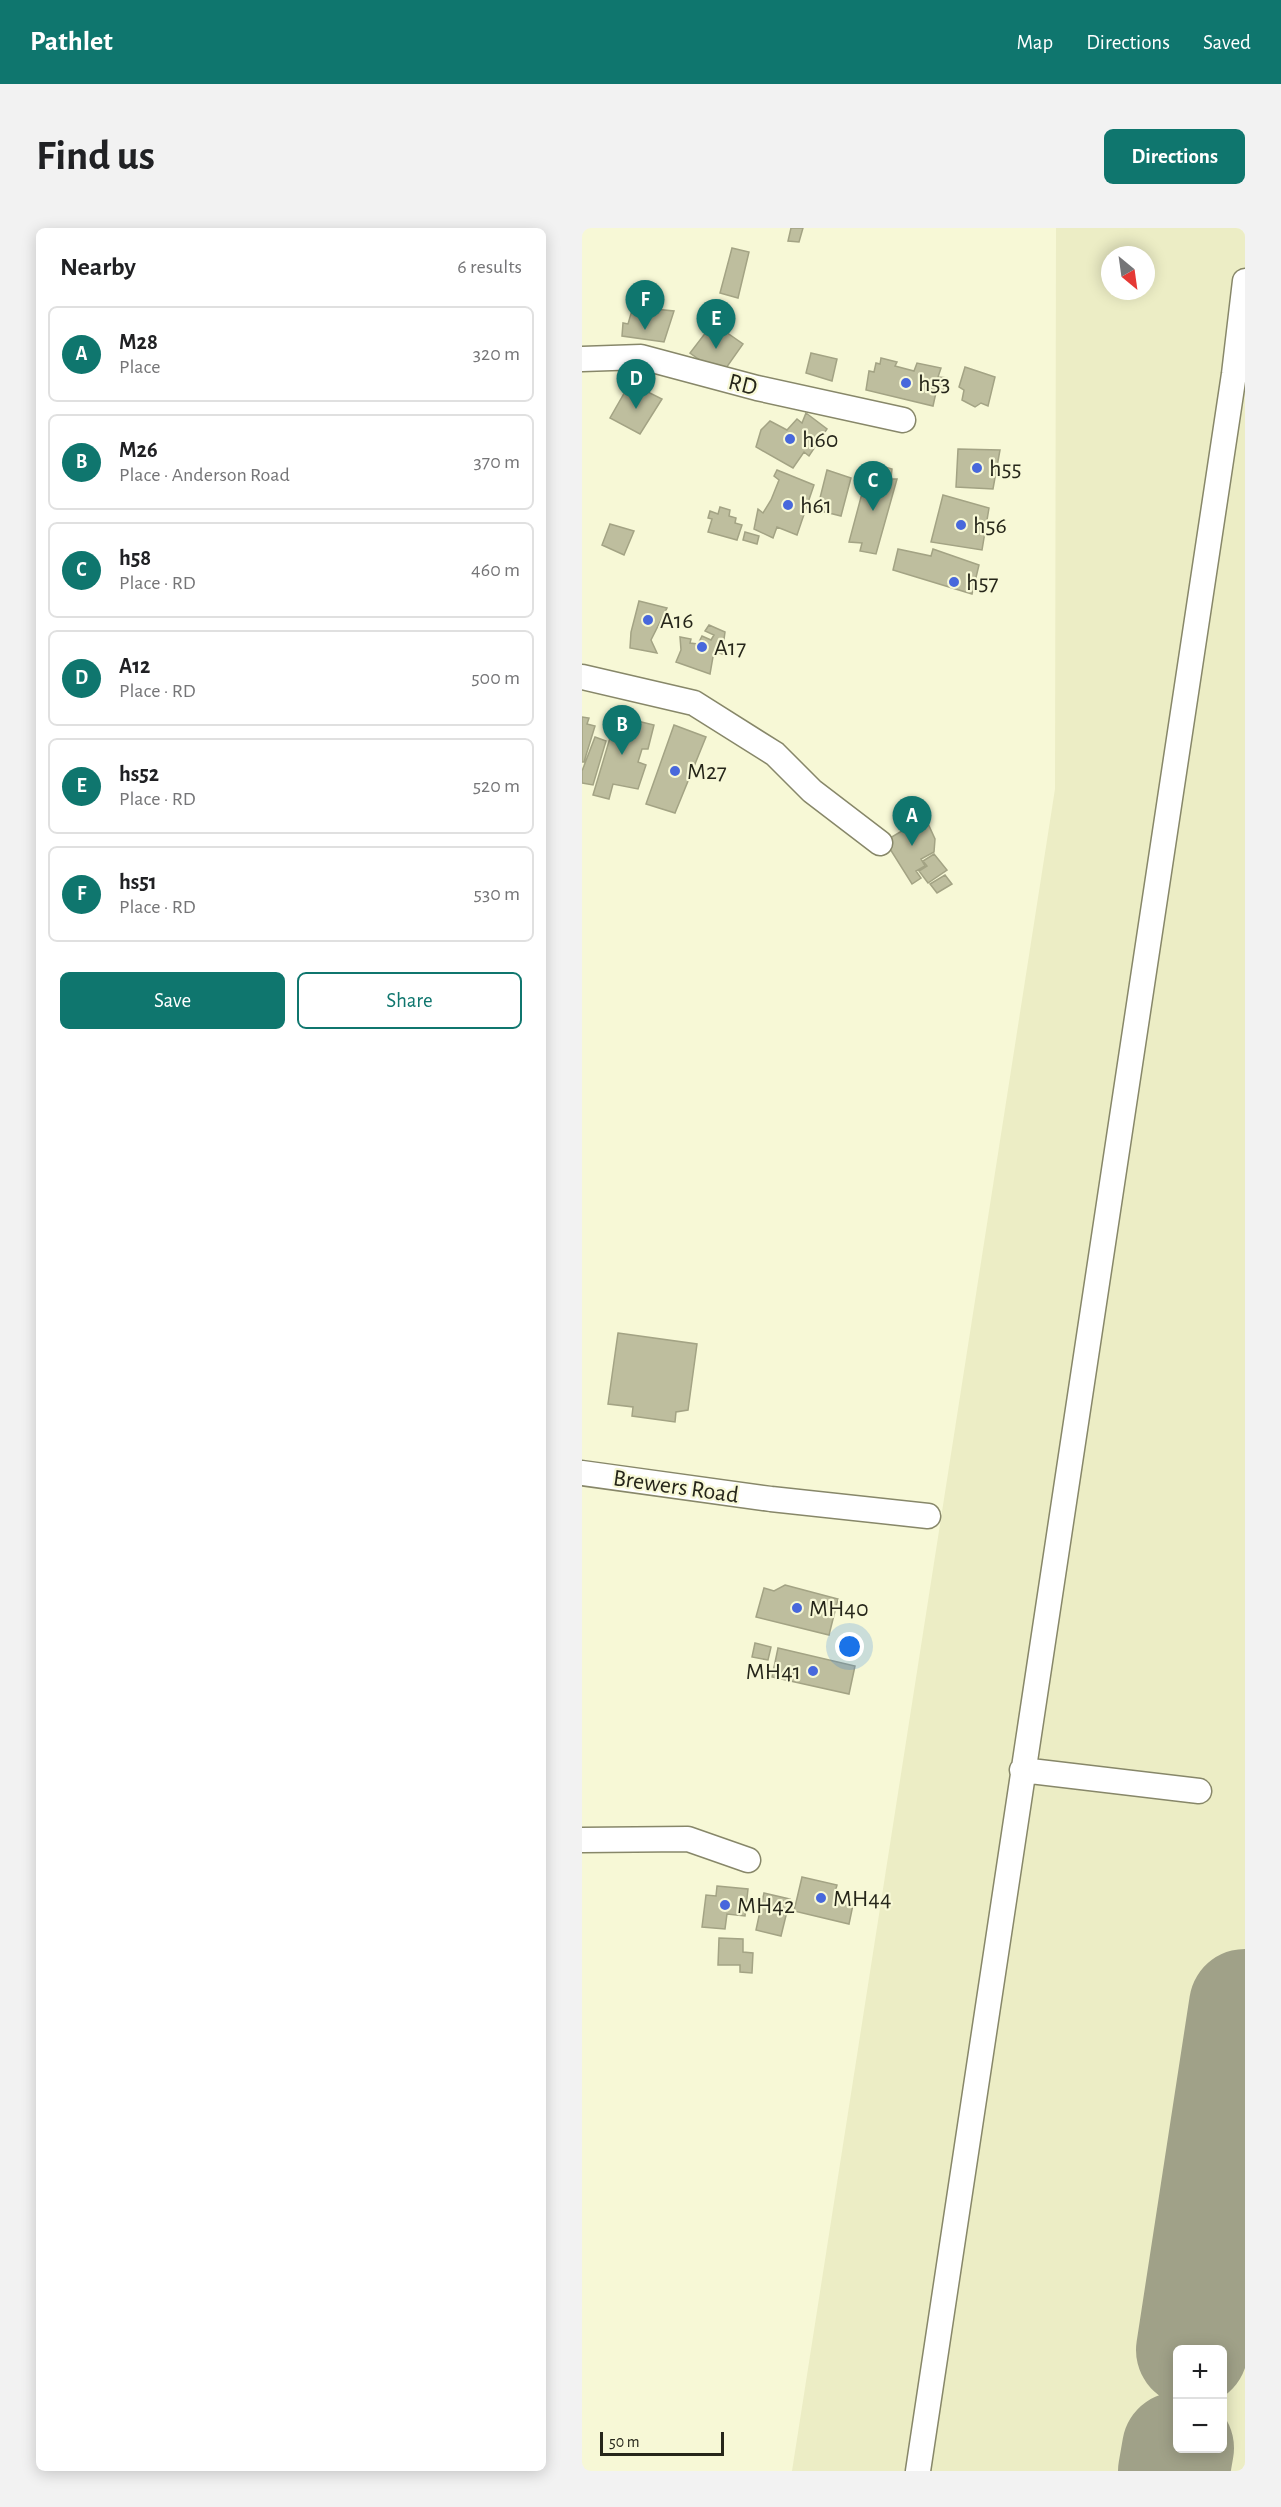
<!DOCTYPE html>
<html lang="en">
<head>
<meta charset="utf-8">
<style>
	body { margin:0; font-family:"Alegreya Sans",sans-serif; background:#f2f2f2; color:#202124 }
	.controls { position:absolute; right:18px; bottom:18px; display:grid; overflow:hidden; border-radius:9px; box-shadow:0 3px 15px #0003 }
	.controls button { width:54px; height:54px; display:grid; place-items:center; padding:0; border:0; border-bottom:2px solid #e0e0e0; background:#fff; color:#202124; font:30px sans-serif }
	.compass { position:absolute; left:519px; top:18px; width:54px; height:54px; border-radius:50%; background:#fff; box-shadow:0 3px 15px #0003; rotate:151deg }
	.scale { position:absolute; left:18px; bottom:15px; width:124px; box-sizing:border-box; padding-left:6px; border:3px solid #26261a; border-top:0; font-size:16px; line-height:21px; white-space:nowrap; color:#26261a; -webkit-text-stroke:4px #f7f8d6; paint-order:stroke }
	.you { position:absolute; left:268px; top:1419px; width:21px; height:21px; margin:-15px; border:4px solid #fff; border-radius:50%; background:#1a73e8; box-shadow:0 0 0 9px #1a73e833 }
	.badge { display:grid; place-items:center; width:39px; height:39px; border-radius:50%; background:#0f766e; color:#fff; font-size:20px; font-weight:700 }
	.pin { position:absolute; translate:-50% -50px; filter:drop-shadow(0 2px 3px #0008) }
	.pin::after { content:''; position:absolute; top:32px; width:21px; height:18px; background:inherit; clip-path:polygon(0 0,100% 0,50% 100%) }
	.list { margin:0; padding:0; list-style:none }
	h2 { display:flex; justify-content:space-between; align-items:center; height:78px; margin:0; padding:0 24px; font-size:26px }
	h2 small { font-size:20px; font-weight:400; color:#757577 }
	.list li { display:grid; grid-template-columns:39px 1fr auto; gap:18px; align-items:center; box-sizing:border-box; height:96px; margin:0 12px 12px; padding:0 12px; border:2px solid #e0e0e0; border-radius:9px }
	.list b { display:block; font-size:22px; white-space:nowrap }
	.list p { margin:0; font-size:20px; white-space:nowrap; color:#757577 }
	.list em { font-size:20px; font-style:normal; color:#757577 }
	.actions { display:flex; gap:12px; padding:18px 24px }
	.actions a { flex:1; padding:14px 0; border:2px solid #0f766e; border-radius:9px; text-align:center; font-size:21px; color:#0f766e }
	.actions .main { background:#0f766e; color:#fff }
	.map { position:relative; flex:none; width:663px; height:2243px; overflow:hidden; border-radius:9px }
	header { display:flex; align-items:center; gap:36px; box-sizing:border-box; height:84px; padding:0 30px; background:#0f766e; color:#fff }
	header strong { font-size:28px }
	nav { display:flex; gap:33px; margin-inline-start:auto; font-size:21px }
	.intro { display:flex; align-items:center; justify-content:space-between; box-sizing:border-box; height:144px; padding:0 36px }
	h1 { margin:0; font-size:42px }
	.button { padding:15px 27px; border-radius:9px; background:#0f766e; color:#fff; font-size:21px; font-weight:700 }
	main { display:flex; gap:36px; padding:0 36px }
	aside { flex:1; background:#fff; border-radius:9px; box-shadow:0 3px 15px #0003 }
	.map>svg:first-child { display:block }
	.built { fill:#ecedc5; fill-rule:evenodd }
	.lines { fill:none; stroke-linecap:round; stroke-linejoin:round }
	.runway { stroke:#a0a188; stroke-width:112 }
	.building { fill:#bebe9e; stroke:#a3a384; stroke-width:1.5 }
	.minor-casing { stroke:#878769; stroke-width:27 }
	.minor { stroke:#fff; stroke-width:24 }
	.poi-dot { fill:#4868dc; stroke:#f7f8d6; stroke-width:2 }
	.labels { text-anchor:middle; stroke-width:4.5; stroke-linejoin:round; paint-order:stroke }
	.poi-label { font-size:24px; fill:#26261a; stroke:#f7f8d6; text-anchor:start }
	.street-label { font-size:24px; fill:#26261a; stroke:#f7f8d6 }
</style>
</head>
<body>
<header>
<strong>Pathlet</strong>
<nav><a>Map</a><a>Directions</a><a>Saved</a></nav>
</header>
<div class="intro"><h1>Find us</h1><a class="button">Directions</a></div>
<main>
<aside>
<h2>Nearby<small>6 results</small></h2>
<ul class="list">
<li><span class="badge">A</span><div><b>M28</b><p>Place</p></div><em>320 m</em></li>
<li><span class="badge">B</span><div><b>M26</b><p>Place · Anderson Road</p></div><em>370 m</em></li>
<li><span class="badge">C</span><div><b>h58</b><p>Place · RD</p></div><em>460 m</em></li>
<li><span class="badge">D</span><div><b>A12</b><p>Place · RD</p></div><em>500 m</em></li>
<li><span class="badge">E</span><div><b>hs52</b><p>Place · RD</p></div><em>520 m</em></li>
<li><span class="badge">F</span><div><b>hs51</b><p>Place · RD</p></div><em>530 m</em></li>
</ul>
<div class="actions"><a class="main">Save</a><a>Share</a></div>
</aside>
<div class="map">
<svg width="663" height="2243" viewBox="0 0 663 2243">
	<rect width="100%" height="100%" fill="#f7f8d6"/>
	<path class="built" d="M 474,0 L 663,0 L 663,2243 L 210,2243 L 473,561 ZM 528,27 L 564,27 L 564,63 L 528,63 ZM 596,2122 L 640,2122 L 640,2220 L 596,2220 Z"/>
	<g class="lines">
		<path class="runway" d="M 610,2122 L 663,1777
			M 592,2243 L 596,2220"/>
	</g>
	<path class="building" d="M 209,0 L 221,0 L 217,14 L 206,13 Z
		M 150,20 L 167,24 L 156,70 L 138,65 Z
		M 51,79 L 92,83 L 82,114 L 40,108 L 41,95 L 46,96 Z
		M 131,95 L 161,116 L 142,143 L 129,140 L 108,125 Z
		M 229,125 L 255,131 L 250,153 L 224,145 Z
		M 299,130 L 315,134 L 313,138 L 332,143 L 335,135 L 359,140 L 356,149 L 365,150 L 361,162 L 355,160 L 351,178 L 284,162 L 287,143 L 292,144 L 294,135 L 298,136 Z
		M 383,139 L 413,149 L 406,178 L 399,175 L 393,179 L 380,172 L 382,162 L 377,159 Z
		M 48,155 L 80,171 L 58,206 L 28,190 Z
		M 224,185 L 245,201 L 227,228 L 222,224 L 211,240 L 174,219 L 179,202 L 188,193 L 205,202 L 215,191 L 220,195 Z
		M 376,221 L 418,222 L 411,261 L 374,259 Z
		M 296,237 L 310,241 L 309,251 L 315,251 L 294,326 L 278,323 L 280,315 L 267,314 L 286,243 L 294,246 Z
		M 195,242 L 232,257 L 215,307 L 195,299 L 191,310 L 172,301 L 176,281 L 181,285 L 189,272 L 197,252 L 192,248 Z
		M 245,242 L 269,250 L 259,288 L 235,282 Z
		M 361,267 L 407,280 L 400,322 L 349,314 Z
		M 138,279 L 148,282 L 147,288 L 154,290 L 153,295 L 160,297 L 155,312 L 126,304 L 130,291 L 126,290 L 128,283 L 136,286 Z
		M 28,296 L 52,303 L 42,327 L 20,317 Z
		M 163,304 L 177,308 L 175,316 L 161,312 Z
		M 316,321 L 349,328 L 351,321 L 397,337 L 390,366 L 311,342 Z
		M 57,373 L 85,380 L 69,412 L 75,425 L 48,420 L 49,404 Z
		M 127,397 L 143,404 L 140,426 L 132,423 L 128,446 L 94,434 L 99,422 L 98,409 L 109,411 L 108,415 L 116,416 L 120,408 L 129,412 L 132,407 L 123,403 Z
		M 0,489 L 7,490 L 5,496 L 13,498 L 2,534 L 0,534 Z
		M 43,490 L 72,497 L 66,521 L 60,521 L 56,534 L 64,537 L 56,561 L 31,556 L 27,571 L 11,567 L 28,510 L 34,512 Z
		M 92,497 L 124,509 L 93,585 L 64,576 Z
		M 13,509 L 24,513 L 11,557 L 0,555 L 0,543 Z
		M 343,589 L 353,611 L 352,624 L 339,631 L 343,638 L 334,643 L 339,650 L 330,656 L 303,613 Z
		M 352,626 L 365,642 L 346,655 L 337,643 L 345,638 L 341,633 Z
		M 363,647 L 370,656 L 355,665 L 348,656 Z
		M 36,1105 L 115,1116 L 106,1182 L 94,1184 L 93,1194 L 50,1188 L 51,1179 L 26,1176 Z
		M 203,1357 L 256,1371 L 247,1407 L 174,1389 L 182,1360 L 192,1363 Z
		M 173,1415 L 189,1419 L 186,1432 L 170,1429 Z
		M 196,1420 L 273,1438 L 267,1466 L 190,1449 Z
		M 220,1649 L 255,1657 L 252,1668 L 272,1672 L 267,1696 L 212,1683 Z
		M 135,1658 L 166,1661 L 163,1688 L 145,1686 L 143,1701 L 120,1699 L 124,1667 L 134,1668 Z
		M 182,1665 L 208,1671 L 199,1708 L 174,1702 Z
		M 137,1710 L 161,1711 L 161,1724 L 171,1725 L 170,1745 L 158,1744 L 158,1737 L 136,1737 Z"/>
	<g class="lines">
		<defs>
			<path id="minor" d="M 0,131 L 59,129 L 175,160 L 321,192
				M 0,449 L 112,475 L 193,526 L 230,563 L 298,615
				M 0,1245 L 189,1271 L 346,1288
				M 440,1542 L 617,1563
				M 0,1612 L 106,1611 L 166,1632
				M 336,2243 L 652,146 L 663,53"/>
		</defs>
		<use href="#minor" class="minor-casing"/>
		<use href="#minor" class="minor"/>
	</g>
	<g class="poi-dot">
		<circle cx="324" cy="155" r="6"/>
		<circle cx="208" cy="211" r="6"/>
		<circle cx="395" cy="240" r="6"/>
		<circle cx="206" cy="277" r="6"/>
		<circle cx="379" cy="297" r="6"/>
		<circle cx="372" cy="354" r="6"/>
		<circle cx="66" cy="392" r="6"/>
		<circle cx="120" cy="419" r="6"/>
		<circle cx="93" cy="543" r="6"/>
		<circle cx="215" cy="1380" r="6"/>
		<circle cx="231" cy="1443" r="6"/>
		<circle cx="239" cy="1670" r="6"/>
		<circle cx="143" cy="1677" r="6"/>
	</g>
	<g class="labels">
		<g class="poi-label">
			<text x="336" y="163">h53</text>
			<text x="220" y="219">h60</text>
			<text x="407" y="248">h55</text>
			<text x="218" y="285">h61</text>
			<text x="391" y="305">h56</text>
			<text x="384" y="362">h57</text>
			<text x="78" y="400">A16</text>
			<text x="132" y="427">A17</text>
			<text x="105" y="551">M27</text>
			<text x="227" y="1388">MH40</text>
			<text x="219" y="1451" text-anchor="end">MH41</text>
			<text x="251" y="1678">MH44</text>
			<text x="155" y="1685">MH42</text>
		</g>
		<g class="street-label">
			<text transform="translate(161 156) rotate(14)" y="8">RD</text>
			<text transform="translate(94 1258) rotate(8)" y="8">Brewers Road</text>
		</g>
	</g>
</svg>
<div class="controls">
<button>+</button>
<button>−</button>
</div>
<svg class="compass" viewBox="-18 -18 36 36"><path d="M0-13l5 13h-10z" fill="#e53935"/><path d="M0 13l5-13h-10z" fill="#757577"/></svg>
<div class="scale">50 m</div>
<div class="you"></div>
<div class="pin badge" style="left:330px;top:618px">A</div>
<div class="pin badge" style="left:40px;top:527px">B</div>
<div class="pin badge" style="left:291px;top:283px">C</div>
<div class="pin badge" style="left:54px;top:181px">D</div>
<div class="pin badge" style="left:134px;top:121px">E</div>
<div class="pin badge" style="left:63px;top:102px">F</div>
</div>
</main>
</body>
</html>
